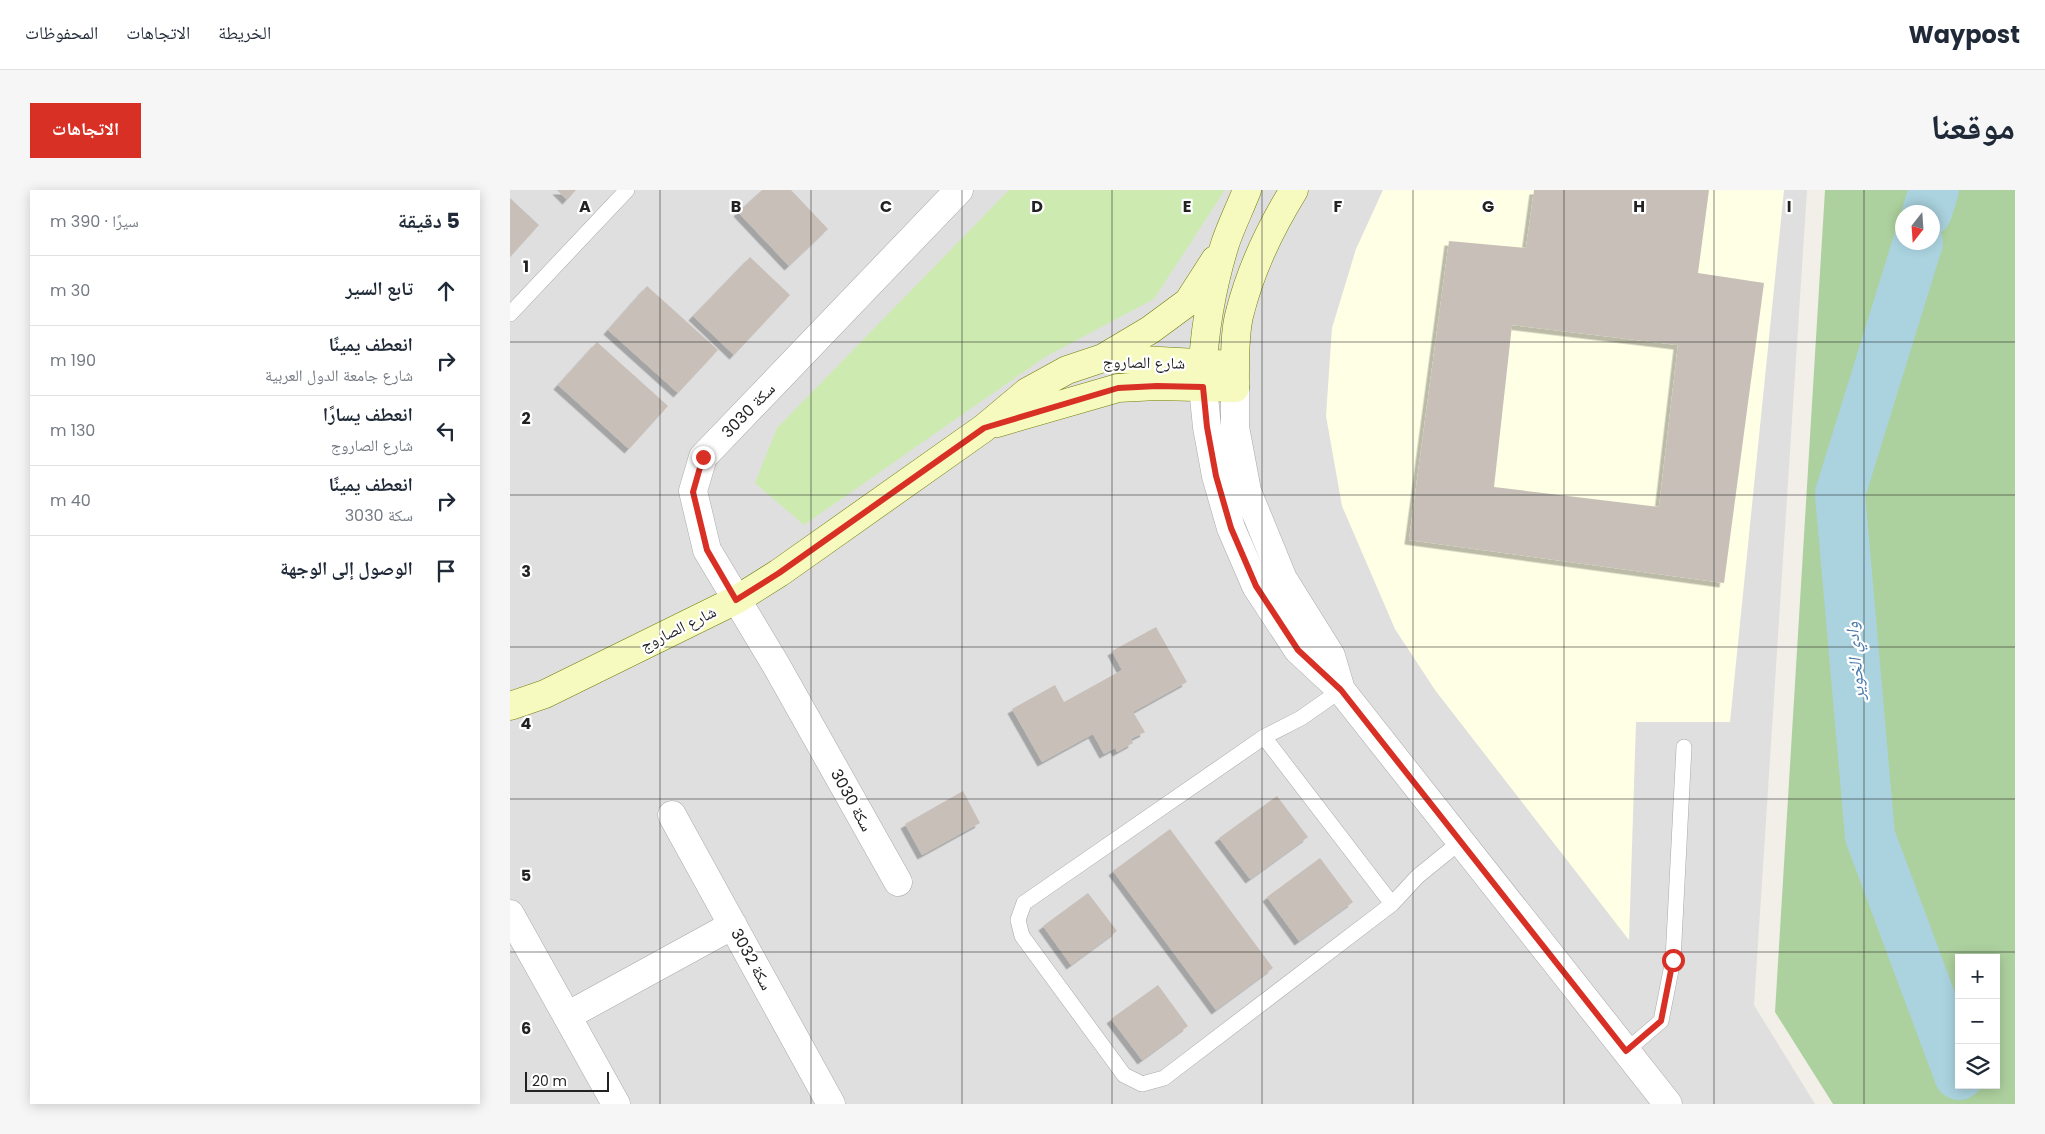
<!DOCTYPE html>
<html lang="ar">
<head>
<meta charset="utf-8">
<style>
	body { margin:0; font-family:Poppins,"Noto Naskh Arabic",sans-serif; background:#f6f6f7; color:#1f2937; direction:rtl }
	.controls { position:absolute; right:15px; bottom:15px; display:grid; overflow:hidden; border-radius:0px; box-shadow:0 2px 12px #0003 }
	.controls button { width:45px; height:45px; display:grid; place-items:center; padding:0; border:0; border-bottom:1px solid #e0e1e3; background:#fff; color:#1f2937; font:25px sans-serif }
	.compass { position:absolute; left:1385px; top:15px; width:45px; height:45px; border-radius:50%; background:#fff; box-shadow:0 2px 12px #0003; rotate:197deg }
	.scale { position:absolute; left:15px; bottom:12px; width:84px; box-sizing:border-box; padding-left:5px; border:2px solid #222; border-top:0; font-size:14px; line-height:18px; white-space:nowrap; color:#222; -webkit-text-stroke:4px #fff; paint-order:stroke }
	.stop { position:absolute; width:15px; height:15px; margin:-11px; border:4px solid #d93025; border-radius:50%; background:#fff }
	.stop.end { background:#d93025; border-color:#fff; box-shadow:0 1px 5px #0008 }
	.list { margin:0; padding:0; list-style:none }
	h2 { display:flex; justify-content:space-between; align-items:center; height:65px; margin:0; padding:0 20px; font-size:21px }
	h2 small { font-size:16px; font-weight:400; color:#747a83 }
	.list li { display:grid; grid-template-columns:32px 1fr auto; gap:15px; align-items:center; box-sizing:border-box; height:70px; padding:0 20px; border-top:1px solid #e0e1e3 }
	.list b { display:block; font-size:19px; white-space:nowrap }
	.list p { margin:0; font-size:16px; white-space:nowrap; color:#747a83 }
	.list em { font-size:16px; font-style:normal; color:#747a83 }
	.icon { flex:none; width:28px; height:28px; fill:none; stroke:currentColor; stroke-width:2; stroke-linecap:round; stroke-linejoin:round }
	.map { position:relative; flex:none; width:1505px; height:914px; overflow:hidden; direction:ltr; border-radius:0px }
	header { display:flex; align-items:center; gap:30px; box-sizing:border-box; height:70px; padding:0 25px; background:#fff; border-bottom:1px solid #e0e1e3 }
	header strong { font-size:24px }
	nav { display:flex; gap:28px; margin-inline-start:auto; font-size:18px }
	.intro { display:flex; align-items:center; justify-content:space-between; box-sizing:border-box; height:120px; padding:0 30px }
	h1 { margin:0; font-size:35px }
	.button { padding:12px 22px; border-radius:0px; background:#d93025; color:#fff; font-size:18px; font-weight:700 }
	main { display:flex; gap:30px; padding:0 30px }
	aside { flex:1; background:#fff; border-radius:0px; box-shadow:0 2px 12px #0003 }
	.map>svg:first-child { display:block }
	.residential { fill:#e0dfdf }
	.education { fill:#ffffe5 }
	.grass { fill:#cdebb0 }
	.forest { fill:#add19e; fill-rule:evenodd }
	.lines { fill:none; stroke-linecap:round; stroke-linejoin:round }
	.river { stroke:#aad3df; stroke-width:50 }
	.building { fill:#c7bfb8; fill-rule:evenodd; filter:url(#shadow) }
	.service-casing { stroke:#a9a9a9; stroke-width:16 }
	.minor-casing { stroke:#a9a9a9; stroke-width:29 }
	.tertiary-casing { stroke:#a9a9a9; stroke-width:29 }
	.secondary-casing { stroke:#707d05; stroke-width:29 }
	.service { stroke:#fff; stroke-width:15 }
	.minor { stroke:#fff; stroke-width:28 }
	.tertiary { stroke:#fff; stroke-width:28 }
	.secondary { stroke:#f7fabf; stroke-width:28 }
	.route { stroke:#d93025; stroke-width:6 }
	.grid { fill:none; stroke:#222; stroke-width:1; stroke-opacity:0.55 }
	.labels { text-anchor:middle; stroke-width:4.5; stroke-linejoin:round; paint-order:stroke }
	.street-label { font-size:16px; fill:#222; stroke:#fff }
	.water-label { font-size:18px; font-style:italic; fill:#4a7aab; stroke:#fff }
	.grid-label { font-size:16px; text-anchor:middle; font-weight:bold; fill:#222; stroke:#fff; stroke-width:4.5; stroke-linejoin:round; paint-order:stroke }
</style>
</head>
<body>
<header>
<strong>Waypost</strong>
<nav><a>الخريطة</a><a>الاتجاهات</a><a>المحفوظات</a></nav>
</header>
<div class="intro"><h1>موقعنا</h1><a class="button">الاتجاهات</a></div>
<main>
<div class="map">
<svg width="1505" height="914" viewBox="0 0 1505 914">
	<defs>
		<filter id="shadow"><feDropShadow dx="-4.5" dy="4.5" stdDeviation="0" flood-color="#0004"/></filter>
	</defs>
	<rect width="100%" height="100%" fill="#f2efe9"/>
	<path class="residential" d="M 0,0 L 1297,0 L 1244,815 L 1305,914 L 0,914 Z"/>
	<path class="education" d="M 873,0 L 1274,0 L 1220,532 L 1126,532 L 1119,750 L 925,500 L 885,439 L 832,316 L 816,226 L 822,138 L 846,59 Z"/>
	<path class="grass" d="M 499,0 L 715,0 L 644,109 L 535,167 L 294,335 L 245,293 L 267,238 Z"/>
	<path class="forest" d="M 1315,0 L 1505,0 L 1505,914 L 1323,914 L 1265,822 ZM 1392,22 L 1422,22 L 1422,52 L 1392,52 ZM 1449,768 L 1486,768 L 1486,895 L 1449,895 Z"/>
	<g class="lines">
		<path class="river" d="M 1417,22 L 1424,0
			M 1408,52 L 1330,304 L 1360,646 L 1449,885"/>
	</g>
	<path class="building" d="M 47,0 L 66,0 L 57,10 Z
		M 252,0 L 281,0 L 318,39 L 279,76 L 228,22 Z
		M 1024,0 L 1199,0 L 1188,83 L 1254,93 L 1214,393 L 899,350 L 939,51 L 1016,58 ZM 1002,135 L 1168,155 L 1149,317 L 984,297 Z
		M 0,8 L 29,35 L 0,67 Z
		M 240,67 L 280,105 L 224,165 L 183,126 Z
		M 137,96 L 208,160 L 168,203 L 98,140 Z
		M 87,152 L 158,216 L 119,259 L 48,195 Z
		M 646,437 L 677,492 L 623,522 L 635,542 L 621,549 L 623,553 L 607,562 L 605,558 L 594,564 L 583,544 L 532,572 L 502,519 L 545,495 L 554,512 L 612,480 L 602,461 Z
		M 453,601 L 470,633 L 412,665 L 395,634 Z
		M 767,606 L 798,647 L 740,689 L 709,648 Z
		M 660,639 L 763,778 L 706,820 L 603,681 Z
		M 810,668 L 843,712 L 789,751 L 757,707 Z
		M 578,703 L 607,741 L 561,775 L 533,736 Z
		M 648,795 L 678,836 L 632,870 L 601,829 Z"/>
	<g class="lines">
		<defs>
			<path id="service" d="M 0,124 L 117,0
				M 831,500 L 791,528 L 754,547 L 514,713 L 508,730 L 512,746 L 614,885 L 632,894 L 654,888 L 882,714 L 908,686 L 950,652
				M 754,547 L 882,714
				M 1116,861 L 1151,831 L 1163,770 L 1174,557"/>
			<path id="minor" d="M 162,625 L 321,914
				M 388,692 L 266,475 L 197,360 L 183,301 L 193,267 L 449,0
				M 0,724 L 106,914
				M 57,826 L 223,735"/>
			<path id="tertiary" d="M 693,197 L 697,237 L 706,286 L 721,338 L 746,396 L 788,460 L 831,500 L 1158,914
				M 725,198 L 725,237 L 737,301 L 773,389 L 821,466 L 831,500"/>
			<path id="secondary" d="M 593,168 L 640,140 L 678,112 L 705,70
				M 693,192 C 692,149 702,96 715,54 C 721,36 730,18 737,0
				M 487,233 L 608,198 L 647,196 L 725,198 C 725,176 724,142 730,122 C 741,79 761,37 784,0
				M 0,516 L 35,504 L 226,410 L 269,383 L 474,238 L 517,202 L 557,180 L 593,168 L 725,175"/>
		</defs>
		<use href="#service" class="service-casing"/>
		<use href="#minor" class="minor-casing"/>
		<use href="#tertiary" class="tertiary-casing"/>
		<use href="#secondary" class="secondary-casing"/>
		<use href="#service" class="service"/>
		<use href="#minor" class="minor"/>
		<use href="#tertiary" class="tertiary"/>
		<use href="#secondary" class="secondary"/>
	</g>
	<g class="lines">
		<path class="route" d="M 193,267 L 183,302 L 197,360 L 226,410 L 269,383 L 474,238 L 608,198 L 647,196 L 693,197 L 697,237 L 706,286 L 721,338 L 746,396 L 788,460 L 831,500 L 1116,861 L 1151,831 L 1163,770"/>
	</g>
	<path class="grid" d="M 150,0 L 150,914M 301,0 L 301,914M 452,0 L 452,914M 602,0 L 602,914M 752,0 L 752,914M 903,0 L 903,914M 1054,0 L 1054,914M 1204,0 L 1204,914M 1354,0 L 1354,914M 0,152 L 1505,152M 0,305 L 1505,305M 0,457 L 1505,457M 0,609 L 1505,609M 0,762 L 1505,762"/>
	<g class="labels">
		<g class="street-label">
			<text transform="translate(634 172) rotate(1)" y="6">شارع الصاروج</text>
			<text transform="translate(238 220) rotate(-46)" y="6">سكة 3030</text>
			<text transform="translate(168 438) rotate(-26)" y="6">شارع الصاروج</text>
			<text transform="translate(342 610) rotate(61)" y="6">سكة 3030</text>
			<text transform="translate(242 769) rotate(61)" y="6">سكة 3032</text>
		</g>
		<g class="water-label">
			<text transform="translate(1345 471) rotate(-95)" y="6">وادي الخوير</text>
		</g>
	</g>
	<g class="grid-label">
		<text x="75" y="22">A</text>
		<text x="226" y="22">B</text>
		<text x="376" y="22">C</text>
		<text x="527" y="22">D</text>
		<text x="677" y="22">E</text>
		<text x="828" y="22">F</text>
		<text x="978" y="22">G</text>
		<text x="1129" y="22">H</text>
		<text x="1279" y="22">I</text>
		<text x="16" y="82">1</text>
		<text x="16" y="234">2</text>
		<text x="16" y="387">3</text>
		<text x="16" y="539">4</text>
		<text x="16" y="691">5</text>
		<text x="16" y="844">6</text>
	</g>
</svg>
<div class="controls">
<button>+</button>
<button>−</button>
<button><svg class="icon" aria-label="layers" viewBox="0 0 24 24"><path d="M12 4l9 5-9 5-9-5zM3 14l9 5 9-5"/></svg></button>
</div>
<svg class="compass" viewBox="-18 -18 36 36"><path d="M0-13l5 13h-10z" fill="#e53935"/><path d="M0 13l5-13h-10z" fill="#747a83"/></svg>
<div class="scale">20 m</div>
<div class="stop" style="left:1163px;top:770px"></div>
<div class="stop end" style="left:193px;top:267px"></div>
</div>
<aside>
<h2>5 دقيقة<small>سيرًا · 390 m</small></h2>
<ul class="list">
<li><svg class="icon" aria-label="ahead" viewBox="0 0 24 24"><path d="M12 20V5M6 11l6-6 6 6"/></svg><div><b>تابع السير</b></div><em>30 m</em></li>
<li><svg class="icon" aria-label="right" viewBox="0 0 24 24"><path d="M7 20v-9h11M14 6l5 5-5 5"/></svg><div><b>انعطف يمينًا</b><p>شارع جامعة الدول العربية</p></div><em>190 m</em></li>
<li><svg class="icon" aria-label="left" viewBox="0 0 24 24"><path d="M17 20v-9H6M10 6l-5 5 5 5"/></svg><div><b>انعطف يسارًا</b><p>شارع الصاروج</p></div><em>130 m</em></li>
<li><svg class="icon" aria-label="right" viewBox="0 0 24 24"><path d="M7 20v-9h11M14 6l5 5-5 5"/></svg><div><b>انعطف يمينًا</b><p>سكة 3030</p></div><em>40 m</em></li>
<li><svg class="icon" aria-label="arrive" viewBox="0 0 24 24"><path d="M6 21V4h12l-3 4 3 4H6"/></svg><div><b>الوصول إلى الوجهة</b></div></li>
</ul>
</aside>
</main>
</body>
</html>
